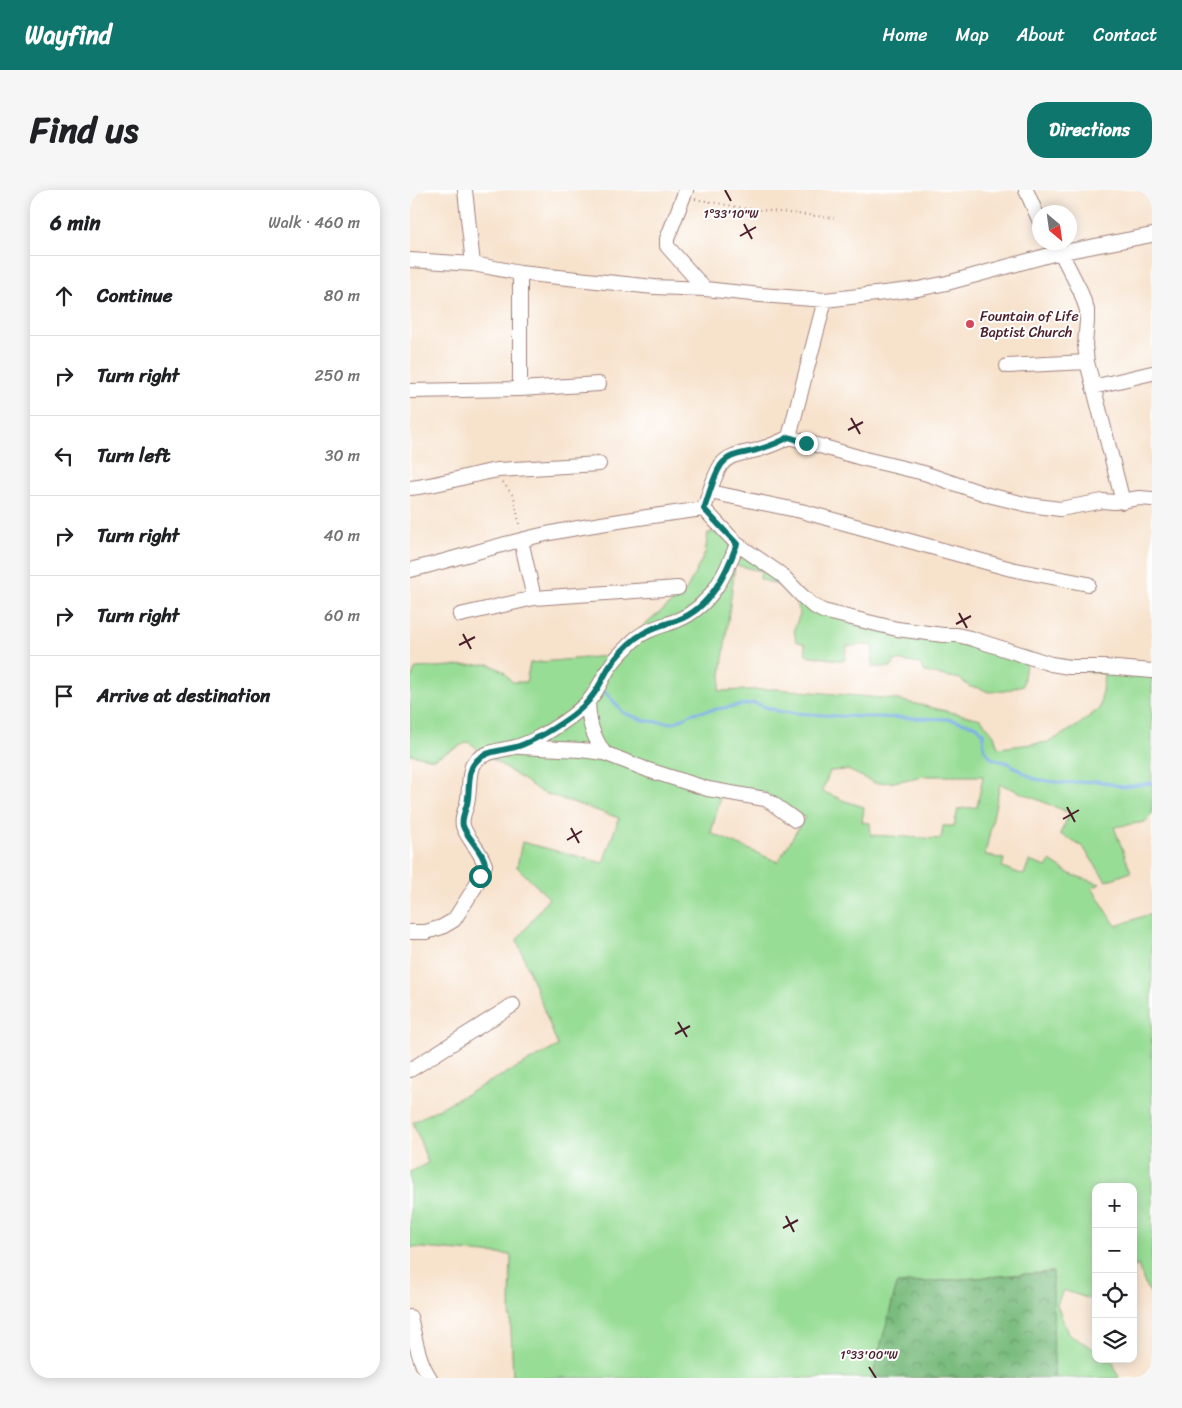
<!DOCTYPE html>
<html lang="en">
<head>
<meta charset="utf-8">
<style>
	body { margin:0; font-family:Sriracha,sans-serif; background:#f6f6f6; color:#202124 }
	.controls { position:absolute; right:15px; bottom:15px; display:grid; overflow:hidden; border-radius:10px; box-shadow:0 2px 12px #0003 }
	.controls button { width:45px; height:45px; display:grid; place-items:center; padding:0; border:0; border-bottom:1px solid #e0e0e0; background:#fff; color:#202124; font:25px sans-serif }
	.compass { position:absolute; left:622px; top:15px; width:45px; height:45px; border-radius:50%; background:#fff; box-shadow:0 2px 12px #0003; rotate:151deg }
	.stop { position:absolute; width:15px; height:15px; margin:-11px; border:4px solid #0f766e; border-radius:50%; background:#fff }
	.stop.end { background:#0f766e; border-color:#fff; box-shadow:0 1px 5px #0008 }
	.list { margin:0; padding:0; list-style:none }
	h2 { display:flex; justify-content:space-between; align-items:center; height:65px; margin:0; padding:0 20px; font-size:21px }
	h2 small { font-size:16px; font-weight:400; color:#757577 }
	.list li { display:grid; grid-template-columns:32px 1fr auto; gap:15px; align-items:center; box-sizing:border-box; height:80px; padding:0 20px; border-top:1px solid #e0e0e0 }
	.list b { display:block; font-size:19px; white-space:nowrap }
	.list em { font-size:16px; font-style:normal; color:#757577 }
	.icon { flex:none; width:28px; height:28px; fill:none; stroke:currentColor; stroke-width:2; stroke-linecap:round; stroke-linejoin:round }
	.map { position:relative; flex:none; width:742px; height:1188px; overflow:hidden; border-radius:20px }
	header { display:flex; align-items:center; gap:30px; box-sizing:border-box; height:70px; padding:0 25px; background:#0f766e; color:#fff }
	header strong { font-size:24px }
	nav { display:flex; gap:28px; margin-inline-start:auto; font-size:18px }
	.intro { display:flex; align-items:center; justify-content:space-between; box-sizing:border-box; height:120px; padding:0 30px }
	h1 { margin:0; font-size:35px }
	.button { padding:12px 22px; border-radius:20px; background:#0f766e; color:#fff; font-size:18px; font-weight:700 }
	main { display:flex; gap:30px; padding:0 30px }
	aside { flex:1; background:#fff; border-radius:20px; box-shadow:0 2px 12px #0003 }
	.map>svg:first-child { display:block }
	.green { fill:#98dd95; stroke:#717e60; fill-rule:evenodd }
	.forest { fill:url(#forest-crowns); stroke:#626e54 }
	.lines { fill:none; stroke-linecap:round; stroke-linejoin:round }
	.stream { stroke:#7daee9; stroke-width:3 }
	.minor-casing { stroke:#a0807c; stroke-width:16 }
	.path { stroke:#a0807c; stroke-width:2; stroke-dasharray:1 4; stroke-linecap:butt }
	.minor { stroke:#fff; stroke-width:14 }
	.route { stroke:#0f766e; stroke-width:6 }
	.ticks { fill:none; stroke:#4a1f2b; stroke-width:2 }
	.poi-dot { fill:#d1495b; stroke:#fff; stroke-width:2 }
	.labels { text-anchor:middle; stroke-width:4; stroke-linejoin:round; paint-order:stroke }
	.poi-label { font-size:14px; fill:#4a1f2b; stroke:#fff; text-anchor:start }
	.ticks-label { font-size:12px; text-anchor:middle; fill:#4a1f2b; stroke:#fff; stroke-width:4; stroke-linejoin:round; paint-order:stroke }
</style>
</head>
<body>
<header>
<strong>Wayfind</strong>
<nav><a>Home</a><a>Map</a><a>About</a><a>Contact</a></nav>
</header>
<div class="intro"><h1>Find us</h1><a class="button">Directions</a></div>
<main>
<aside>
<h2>6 min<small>Walk · 460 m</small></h2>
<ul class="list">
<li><svg class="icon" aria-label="ahead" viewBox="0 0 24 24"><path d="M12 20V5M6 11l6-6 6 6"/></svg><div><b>Continue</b></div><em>80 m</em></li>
<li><svg class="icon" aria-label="right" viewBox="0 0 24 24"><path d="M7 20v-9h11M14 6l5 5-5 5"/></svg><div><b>Turn right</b></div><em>250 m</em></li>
<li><svg class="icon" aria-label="left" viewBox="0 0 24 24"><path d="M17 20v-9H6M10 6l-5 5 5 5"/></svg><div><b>Turn left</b></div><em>30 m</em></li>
<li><svg class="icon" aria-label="right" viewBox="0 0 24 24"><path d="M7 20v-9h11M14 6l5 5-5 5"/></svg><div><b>Turn right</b></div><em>40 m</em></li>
<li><svg class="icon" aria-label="right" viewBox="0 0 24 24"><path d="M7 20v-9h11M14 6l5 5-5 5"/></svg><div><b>Turn right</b></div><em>60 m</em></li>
<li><svg class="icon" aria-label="arrive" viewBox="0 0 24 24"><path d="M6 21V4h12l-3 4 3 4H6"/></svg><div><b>Arrive at destination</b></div></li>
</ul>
</aside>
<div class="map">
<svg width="742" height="1188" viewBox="0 0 742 1188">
	<defs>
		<pattern id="forest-crowns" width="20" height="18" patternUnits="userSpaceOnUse" patternTransform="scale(1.25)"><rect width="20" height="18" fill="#7abc7e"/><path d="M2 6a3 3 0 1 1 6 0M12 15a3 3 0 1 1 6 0" fill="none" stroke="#669867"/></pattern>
	</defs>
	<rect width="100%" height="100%" fill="#fff"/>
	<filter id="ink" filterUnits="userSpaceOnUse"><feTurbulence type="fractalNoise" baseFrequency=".02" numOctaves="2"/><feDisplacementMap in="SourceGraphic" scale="10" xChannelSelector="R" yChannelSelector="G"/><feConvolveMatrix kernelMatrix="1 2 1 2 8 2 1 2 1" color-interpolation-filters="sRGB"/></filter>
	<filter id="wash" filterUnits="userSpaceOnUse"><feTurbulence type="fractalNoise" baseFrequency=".0096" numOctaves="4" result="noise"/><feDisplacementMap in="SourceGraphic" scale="20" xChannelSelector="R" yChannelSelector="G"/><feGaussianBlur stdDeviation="1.12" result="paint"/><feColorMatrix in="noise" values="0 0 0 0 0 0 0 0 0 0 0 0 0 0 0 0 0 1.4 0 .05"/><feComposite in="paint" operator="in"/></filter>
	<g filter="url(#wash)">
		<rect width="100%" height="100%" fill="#f7e2cc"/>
		<path class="green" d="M 306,342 L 336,368 L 371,390 L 394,413 L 557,451 L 742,487 L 742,625 L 735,632 L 704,637 L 721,682 L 696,691 L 673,657 L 650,644 L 660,623 L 590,594 L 575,665 L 594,669 L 592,677 L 614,685 L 619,671 L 636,677 L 640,671 L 660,684 L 690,694 L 682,698 L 706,736 L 742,723 L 742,1104 L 736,1097 L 728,1075 L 723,1078 L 723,997 L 686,997 L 686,1111 L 653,1100 L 647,1115 L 658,1144 L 686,1160 L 686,1169 L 702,1170 L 709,1188 L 644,1188 L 642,1082 L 487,1094 L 462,1188 L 103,1188 L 100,1116 L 101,1065 L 0,1057 L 0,982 L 18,973 L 3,932 L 148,856 L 107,750 L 139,708 L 107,677 L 112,652 L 193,673 L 209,628 L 131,602 L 58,552 L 23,569 L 0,564 L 0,491 L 6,478 L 79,474 L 93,481 L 102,492 L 116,492 L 120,473 L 197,466 L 276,401 L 295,363 L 298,343 ZM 325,375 L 351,381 L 350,389 L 368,395 L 384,405 L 390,424 L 384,439 L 386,451 L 395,454 L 396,465 L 434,471 L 437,456 L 463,455 L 462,477 L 482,477 L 485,470 L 510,474 L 515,482 L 550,489 L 560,497 L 570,498 L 578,502 L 595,501 L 613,495 L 616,473 L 694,484 L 690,518 L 667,536 L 639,552 L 588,558 L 584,545 L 571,529 L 484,509 L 366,499 L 309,501 ZM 438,580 L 465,593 L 485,592 L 514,586 L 573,586 L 567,617 L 548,619 L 544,636 L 533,636 L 531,649 L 461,645 L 460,633 L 452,632 L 454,617 L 435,611 L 412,601 L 420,581 ZM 313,597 L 354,602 L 395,627 L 368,672 L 301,643 Z"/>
		<path class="forest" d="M 643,1082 L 644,1188 L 462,1188 L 487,1094 Z"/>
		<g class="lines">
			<path class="stream" d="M 194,501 L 214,523 L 236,531 L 264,533 L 283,523 L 344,513 L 371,522 L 428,526 L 538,529 L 567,536 L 573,543 L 574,558 L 581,568 L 598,573 L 624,589 L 652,593 L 688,591 L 713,597 L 742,593"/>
		</g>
	</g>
	<g filter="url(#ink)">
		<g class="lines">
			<defs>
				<path id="minor" d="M 55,0 L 63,74
					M 276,0 L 257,49 L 257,56 L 295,99
					M 616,0 L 630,32
					M 651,63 L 670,100 L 677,120 L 677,131 L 675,155 L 677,172 L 713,312
					M 0,70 L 63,74 L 110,83 L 244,97 L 295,99 L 351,105 L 415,110 L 508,99 L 537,93 L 643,64 L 742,45
					M 415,110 L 379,247 C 370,252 360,256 350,259 C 337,264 321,262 311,275 C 303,287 299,305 294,319 L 327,354 L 372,385 L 390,404 L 402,415 L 413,421 L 487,439 L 533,445 L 547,445 L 560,448 L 641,474 L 659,477 L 695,477 L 742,481
					M 597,176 L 677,172
					M 683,197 L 742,183
					M 110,199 L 110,83
					M 0,201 L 110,199 L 189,194
					M 379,247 L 455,269 L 514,283 L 578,305 L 619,315 L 650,319 L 693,311 L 704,312 L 729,308 L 742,309
					M 0,298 C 30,295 58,285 88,280 L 189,274
					M 300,302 L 391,321 L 601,379 L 678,394
					M 111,350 L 124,408
					M 0,380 C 46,369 90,354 136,344 C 189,333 242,326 294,319
					M 50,425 L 124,408 L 268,398
					M 178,511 C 179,534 182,544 194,563
					M 110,557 L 171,560 L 194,563 L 238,580 L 298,599 L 355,609 L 362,613 L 385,630
					M 0,742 L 16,742 L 32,737 L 44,730 L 65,697 L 75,675 C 70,659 57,649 53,636 C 51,628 55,621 57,614 C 60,602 58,588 62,576 C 68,562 93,560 105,557 C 115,555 125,549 133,545 C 150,535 169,523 181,508 C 189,498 193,486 201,475 C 207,466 216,458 224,450 C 236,439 253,436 268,430 C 300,417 316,384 327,354
					M 0,880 L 103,815
					M 0,1127 C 5,1147 8,1171 20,1188"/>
			</defs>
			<use href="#minor" class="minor-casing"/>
			<path class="path" d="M 285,9 L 333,18 L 424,28
				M 93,292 L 104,307 L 110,338"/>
			<use href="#minor" class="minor"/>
		</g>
	</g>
	<g class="lines" filter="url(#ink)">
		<path class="route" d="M 70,686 C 72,683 74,679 75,676 C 76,664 57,648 53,636 C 51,629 55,622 57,614 C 60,603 57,583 64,574 C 73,560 94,561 109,556 C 118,553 127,548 136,543 C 152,533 172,521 183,505 C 190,496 194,485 200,476 C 207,466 217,455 226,448 C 239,438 253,435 268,430 C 300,418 316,384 327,354 L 294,319 C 299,305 303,287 311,275 C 321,262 337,264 350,259 C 360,256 370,252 379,247 L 396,253"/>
	</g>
	<path class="ticks" d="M 315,0 L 321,11M 334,34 L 342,49M 330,46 L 346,37M 441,228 L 450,244M 438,240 L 453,232M 549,423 L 557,438M 546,434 L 561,426M 53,444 L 61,459M 49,455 L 65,447M 657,617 L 665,632M 653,629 L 669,620M 161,638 L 169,653M 157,650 L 172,641M 268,832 L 277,847M 265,844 L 280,836M 376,1026 L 384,1042M 373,1038 L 388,1030M 459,1177 L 466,1188"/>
	<circle class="poi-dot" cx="560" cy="134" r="5"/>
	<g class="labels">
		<g class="poi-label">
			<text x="570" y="131">Fountain of Life<tspan x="570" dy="16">Baptist Church</tspan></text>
		</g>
	</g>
	<g class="ticks-label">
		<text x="321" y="28">1°33'10"W</text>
		<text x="459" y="1169">1°33'00"W</text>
	</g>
</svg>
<div class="controls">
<button>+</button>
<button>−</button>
<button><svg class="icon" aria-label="locate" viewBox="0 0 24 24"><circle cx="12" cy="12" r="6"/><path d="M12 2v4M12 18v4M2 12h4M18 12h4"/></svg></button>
<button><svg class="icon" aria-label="layers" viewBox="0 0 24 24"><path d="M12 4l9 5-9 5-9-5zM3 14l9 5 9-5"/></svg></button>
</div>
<svg class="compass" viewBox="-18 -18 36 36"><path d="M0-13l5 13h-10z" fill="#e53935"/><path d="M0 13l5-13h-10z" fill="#757577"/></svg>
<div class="stop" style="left:70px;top:686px"></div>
<div class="stop end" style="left:396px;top:253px"></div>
</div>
</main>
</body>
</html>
